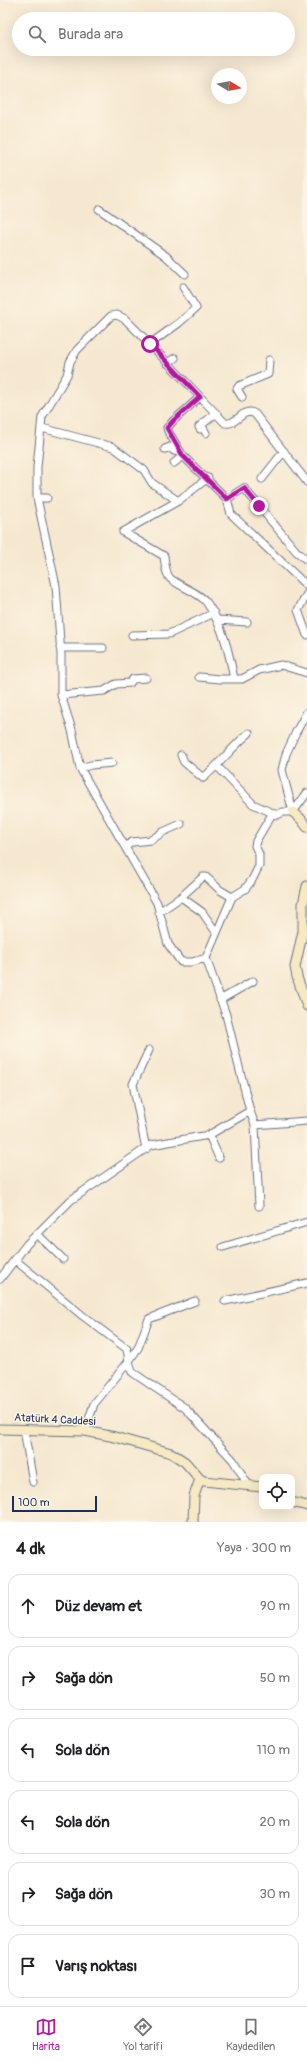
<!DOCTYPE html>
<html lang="tr">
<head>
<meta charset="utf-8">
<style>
	body { margin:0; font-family:Pangolin,sans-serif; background:#f2f2f2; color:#202124 }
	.controls { position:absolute; right:12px; bottom:12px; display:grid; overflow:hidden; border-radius:8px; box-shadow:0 4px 16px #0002 }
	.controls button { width:36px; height:36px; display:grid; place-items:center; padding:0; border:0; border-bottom:1px solid #e0e0e0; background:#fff; color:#202124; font:20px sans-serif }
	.compass { position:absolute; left:211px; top:68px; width:36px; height:36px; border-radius:50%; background:#fff; box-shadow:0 4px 16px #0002; rotate:100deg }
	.scale { position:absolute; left:12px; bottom:10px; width:85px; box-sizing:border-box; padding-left:4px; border:2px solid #1b2f5e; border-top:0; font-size:11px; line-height:14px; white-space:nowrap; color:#1b2f5e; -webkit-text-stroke:3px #fcf5e5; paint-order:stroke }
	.stop { position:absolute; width:12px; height:12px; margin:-9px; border:3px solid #b5179e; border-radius:50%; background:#fff }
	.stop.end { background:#b5179e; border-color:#fff; box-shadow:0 1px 4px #0008 }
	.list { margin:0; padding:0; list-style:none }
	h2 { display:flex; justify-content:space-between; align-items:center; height:52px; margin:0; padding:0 16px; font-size:17px }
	h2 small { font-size:13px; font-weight:400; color:#757577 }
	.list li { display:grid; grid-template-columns:26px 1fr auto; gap:12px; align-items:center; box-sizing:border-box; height:64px; margin:0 8px 8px; padding:0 8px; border:1px solid #e0e0e0; border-radius:12px }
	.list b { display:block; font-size:15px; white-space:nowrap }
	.list em { font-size:13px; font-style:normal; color:#757577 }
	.icon { flex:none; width:22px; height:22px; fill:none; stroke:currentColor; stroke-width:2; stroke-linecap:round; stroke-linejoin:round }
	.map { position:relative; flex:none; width:307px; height:1522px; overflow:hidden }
	.search { position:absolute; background:#fff; box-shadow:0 4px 16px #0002; left:12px; right:12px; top:12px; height:44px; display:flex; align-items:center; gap:10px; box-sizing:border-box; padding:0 14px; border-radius:22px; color:#757577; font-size:15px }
	.sheet { height:484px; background:#fff }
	nav { display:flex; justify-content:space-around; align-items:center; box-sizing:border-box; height:56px; border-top:1px solid #e0e0e0; background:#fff; font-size:11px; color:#757577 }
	nav a { display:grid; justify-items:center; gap:2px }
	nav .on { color:#b5179e }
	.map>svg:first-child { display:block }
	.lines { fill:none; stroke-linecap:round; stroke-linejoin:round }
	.street-casing { stroke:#687086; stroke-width:9 }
	.secondary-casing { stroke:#687086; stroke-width:11 }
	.street { stroke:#fff; stroke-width:7 }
	.secondary { stroke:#f6e9c3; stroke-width:9 }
	.route { stroke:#b5179e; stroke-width:5 }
	.labels { text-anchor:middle; stroke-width:3; stroke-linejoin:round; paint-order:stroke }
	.street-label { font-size:11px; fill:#1b2f5e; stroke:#fcf5e5 }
</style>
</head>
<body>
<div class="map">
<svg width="307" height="1522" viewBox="0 0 307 1522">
	<rect width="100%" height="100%" fill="#fcf5e5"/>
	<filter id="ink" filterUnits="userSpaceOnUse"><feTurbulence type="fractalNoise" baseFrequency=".025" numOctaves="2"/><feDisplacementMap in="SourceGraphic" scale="8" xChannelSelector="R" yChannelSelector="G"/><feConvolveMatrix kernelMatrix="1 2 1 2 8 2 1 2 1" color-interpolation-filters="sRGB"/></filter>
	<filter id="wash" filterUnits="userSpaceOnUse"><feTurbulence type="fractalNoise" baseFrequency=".012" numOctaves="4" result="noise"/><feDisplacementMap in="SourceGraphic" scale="16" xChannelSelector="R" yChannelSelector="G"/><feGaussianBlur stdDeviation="0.9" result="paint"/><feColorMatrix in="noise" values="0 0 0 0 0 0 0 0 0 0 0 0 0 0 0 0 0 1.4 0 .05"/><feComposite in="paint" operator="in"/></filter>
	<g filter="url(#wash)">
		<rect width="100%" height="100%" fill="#f6e8d0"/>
	</g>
	<g filter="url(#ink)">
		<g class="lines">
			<defs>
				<path id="street" d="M 99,209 L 166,256 L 185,274
					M 150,344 L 179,323 L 196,308 L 183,287
					M 167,363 L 175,358
					M 200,397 L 174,420 L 167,428 L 168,431 L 183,456 L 227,499 L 231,514 L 307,586
					M 242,397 L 237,389 L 239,386 L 268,374 L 269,360
					M 42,428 L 113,447 L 144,470 L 152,483 L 178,501 L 208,478
					M 206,433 L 203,428 L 200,429 L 199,427 L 216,413
					M 165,449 L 170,447 L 174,451 L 181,453
					M 174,463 L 183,456
					M 262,479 L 284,451
					M 37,498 L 47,498
					M 227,499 L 244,488 L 296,551 L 307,560
					M 178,501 L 123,532 L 164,556 C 165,563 165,571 169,577 C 173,584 200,592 207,603 C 223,626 229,652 234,679
					M 307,594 L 298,610 L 307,635
					M 218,620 L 247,622
					M 132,635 L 169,634 L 214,613
					M 60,648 L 103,648
					M 199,677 L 220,679 L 242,679 L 259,670 L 281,665 L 307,673
					M 61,695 L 104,691 L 116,684 L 130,683 L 133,679 L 146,678
					M 181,755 L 184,762 L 203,778 C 220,764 232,747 249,733
					M 217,766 L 253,804 L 277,815 L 283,812 L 293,812 L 307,793
					M 80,768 L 91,765 L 112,763
					M 293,812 L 282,770 L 286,754 L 296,732 L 307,712
					M 272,814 L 256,841 L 255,846 L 259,854 L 259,866 L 252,880 L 245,889 L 232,897 L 206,958 L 226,1015 L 250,1111 L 255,1125 L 307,1121
					M 126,846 L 132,842 L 151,840 L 163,832 L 181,824
					M 159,912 L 181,897
					M 216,932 L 202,912 L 181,897 L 203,877 L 206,877 L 220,890 L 232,897
					M 206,958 L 192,962 L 181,962 L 168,944 L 157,903 L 80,768 L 72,730 L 61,695 L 61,655 L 56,586 L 37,498 L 37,467 L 42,417 L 67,375 L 70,362 L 77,350 L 111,316 L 117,315 L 125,319 L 145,339 L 225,423 C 237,426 243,406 255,414 L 307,482
					M 220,1000 L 253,981
					M 255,1125 L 259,1206
					M 209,1135 L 219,1158
					M 146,1149 L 133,1084 L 149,1050
					M 37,1234 L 63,1259
					M 223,1247 L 307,1222
					M 15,1260 L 83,1316 L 127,1349 L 129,1361 L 138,1348 L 149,1319 L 195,1301
					M 0,1279 L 27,1244 L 71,1200 L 151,1145 L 209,1135 L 250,1111
					M 225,1301 L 307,1283
					M 129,1361 L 132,1372 L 185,1408 L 233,1460 L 249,1486
					M 24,1430 L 33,1482
					M 85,1431 L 94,1404 L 129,1361"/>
				<path id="secondary" d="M 293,812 L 301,819 L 307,827
					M 307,886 L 303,904 L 303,931 L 295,967 L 297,977 L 307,1006
					M 0,1429 L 85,1431 L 115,1437 L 171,1453 L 185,1462 L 200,1479 L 204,1481 L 262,1487
					M 292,1502 L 307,1506
					M 193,1522 L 194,1496 L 200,1479"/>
			</defs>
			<use href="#street" class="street-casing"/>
			<use href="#secondary" class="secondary-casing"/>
			<use href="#street" class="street"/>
			<use href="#secondary" class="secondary"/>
		</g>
	</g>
	<g class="lines" filter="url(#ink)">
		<path class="route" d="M 150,344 L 200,397 L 174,420 L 167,428 L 183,456 L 227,499 L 244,488 L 259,506"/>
	</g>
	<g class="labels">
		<g class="street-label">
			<text transform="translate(55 1419) rotate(3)" y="4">Atatürk 4 Caddesi</text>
		</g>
	</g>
</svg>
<div class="controls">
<button><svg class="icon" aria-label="locate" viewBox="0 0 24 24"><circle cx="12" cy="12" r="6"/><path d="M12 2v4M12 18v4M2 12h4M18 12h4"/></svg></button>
</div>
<svg class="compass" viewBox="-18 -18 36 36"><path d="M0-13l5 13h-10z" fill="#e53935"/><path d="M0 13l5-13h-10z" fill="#757577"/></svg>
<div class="scale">100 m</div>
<div class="stop" style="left:150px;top:344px"></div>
<div class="stop end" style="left:259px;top:506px"></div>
<div class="search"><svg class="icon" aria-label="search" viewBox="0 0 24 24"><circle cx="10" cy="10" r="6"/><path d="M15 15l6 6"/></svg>Burada ara</div>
</div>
<section class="sheet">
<h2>4 dk<small>Yaya · 300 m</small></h2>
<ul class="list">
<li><svg class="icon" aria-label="ahead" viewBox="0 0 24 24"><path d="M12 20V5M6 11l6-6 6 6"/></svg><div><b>Düz devam et</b></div><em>90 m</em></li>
<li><svg class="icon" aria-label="right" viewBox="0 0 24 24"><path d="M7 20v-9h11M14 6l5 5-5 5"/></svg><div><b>Sağa dön</b></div><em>50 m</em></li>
<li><svg class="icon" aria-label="left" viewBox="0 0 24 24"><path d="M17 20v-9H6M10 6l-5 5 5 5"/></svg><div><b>Sola dön</b></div><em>110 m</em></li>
<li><svg class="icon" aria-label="left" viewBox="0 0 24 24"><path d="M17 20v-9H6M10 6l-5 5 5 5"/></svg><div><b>Sola dön</b></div><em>20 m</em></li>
<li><svg class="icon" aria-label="right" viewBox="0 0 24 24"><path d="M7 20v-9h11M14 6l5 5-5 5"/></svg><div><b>Sağa dön</b></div><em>30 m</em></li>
<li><svg class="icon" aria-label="arrive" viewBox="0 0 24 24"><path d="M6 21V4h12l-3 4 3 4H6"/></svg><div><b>Varış noktası</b></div></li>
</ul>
</section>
<nav>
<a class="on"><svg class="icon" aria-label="map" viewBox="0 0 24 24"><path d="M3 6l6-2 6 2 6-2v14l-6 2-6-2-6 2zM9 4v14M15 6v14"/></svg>Harita</a>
<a><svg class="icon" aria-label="directions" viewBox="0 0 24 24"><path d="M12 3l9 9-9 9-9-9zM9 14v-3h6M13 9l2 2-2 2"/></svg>Yol tarifi</a>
<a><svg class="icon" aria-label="saved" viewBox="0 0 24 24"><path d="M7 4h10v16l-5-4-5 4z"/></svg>Kaydedilen</a>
</nav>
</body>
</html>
